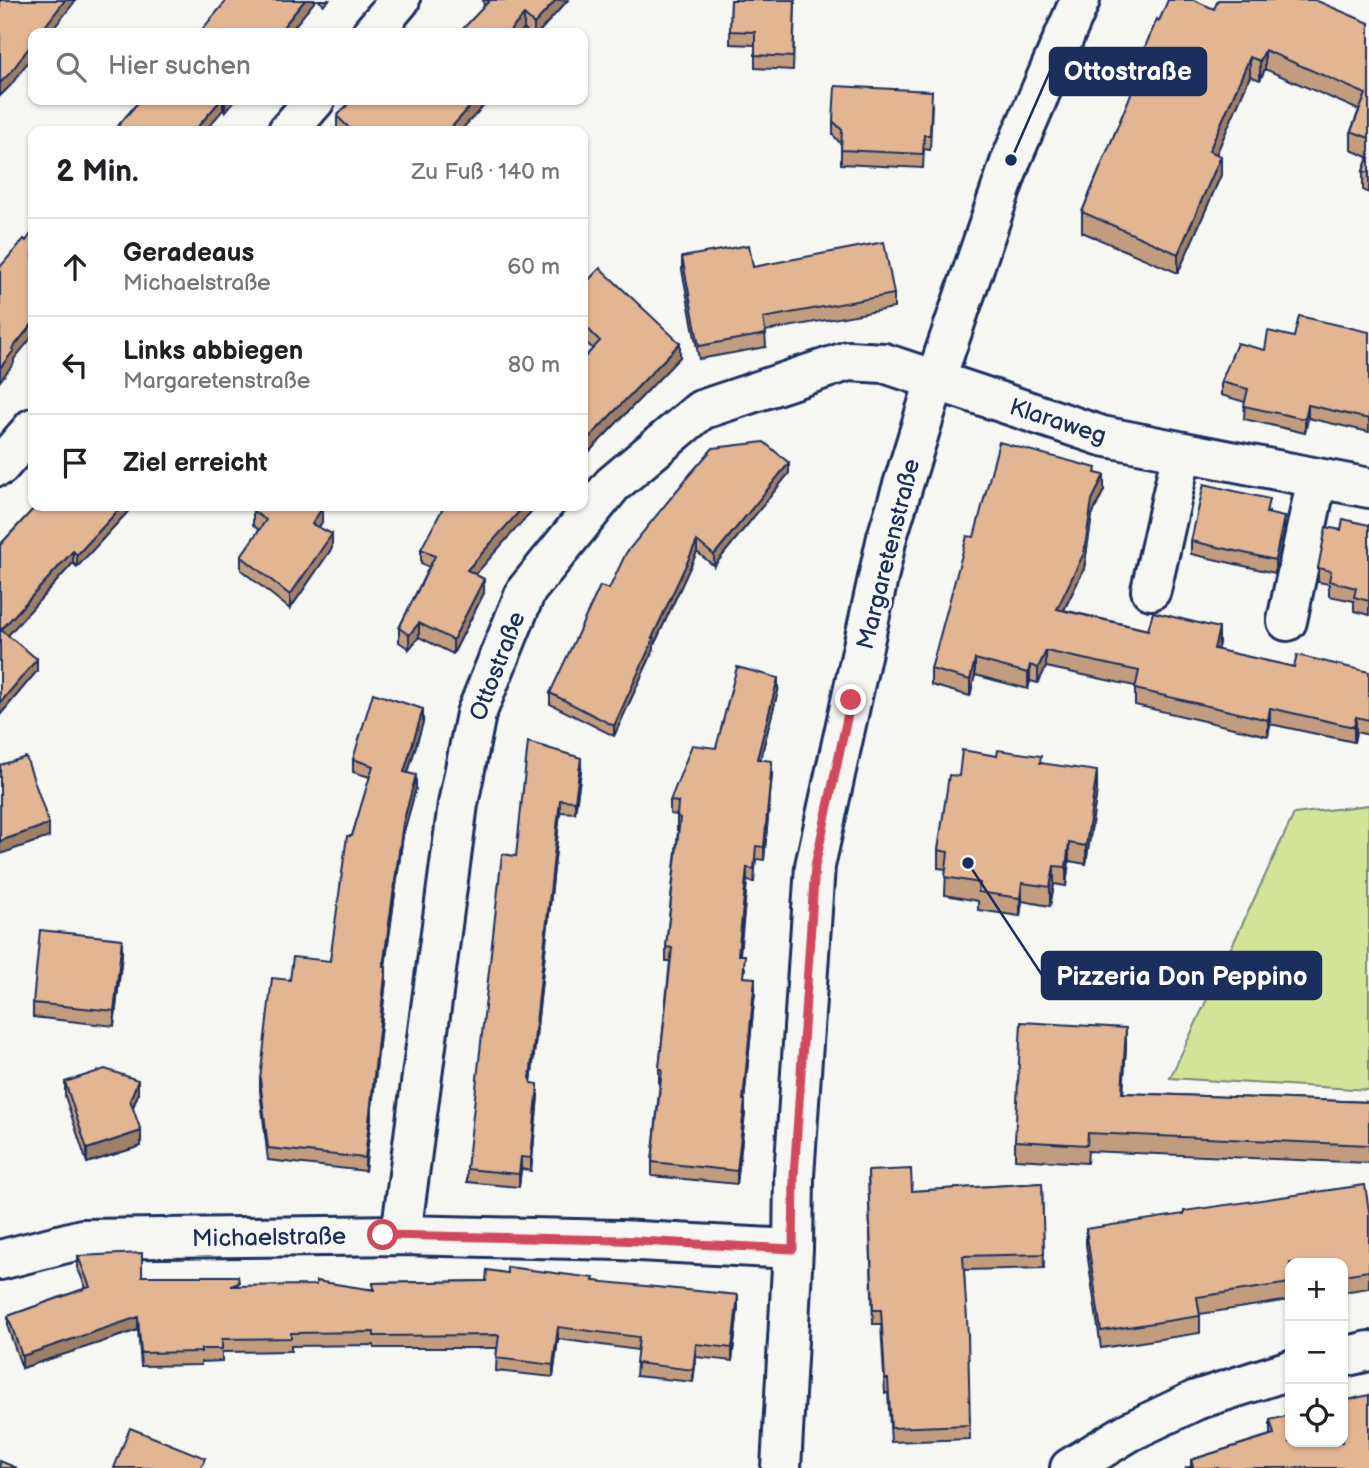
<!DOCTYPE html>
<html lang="de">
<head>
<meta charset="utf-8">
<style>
	body { margin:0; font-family:"Balsamiq Sans",sans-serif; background:#f2f2f2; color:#202124 }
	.controls { position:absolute; right:21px; bottom:21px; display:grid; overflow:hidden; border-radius:14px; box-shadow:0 2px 5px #0004 }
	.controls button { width:63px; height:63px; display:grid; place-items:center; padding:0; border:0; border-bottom:2px solid #e0e0e0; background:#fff; color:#202124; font:35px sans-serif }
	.stop { position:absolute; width:21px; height:21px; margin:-16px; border:5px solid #d1495b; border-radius:50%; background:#fff }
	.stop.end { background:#d1495b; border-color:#fff; box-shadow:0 2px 7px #0008 }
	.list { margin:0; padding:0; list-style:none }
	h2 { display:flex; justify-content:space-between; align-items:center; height:91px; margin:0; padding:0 28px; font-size:30px }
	h2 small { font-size:23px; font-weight:400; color:#757577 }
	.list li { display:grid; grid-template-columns:46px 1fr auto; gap:21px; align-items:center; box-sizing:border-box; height:98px; padding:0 28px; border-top:2px solid #e0e0e0 }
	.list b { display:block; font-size:26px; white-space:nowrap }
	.list p { margin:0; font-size:23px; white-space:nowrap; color:#757577 }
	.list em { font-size:23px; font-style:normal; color:#757577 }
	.icon { flex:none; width:38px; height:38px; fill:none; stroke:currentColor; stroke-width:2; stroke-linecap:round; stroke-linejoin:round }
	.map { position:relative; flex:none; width:1369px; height:1468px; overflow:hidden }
	.search { position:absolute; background:#fff; box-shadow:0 2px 5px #0004; left:28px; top:28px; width:560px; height:77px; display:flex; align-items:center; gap:18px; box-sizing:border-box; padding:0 24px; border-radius:14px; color:#757577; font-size:26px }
	.panel { position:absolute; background:#fff; box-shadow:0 2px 5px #0004; left:28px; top:126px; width:560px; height:385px; border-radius:14px }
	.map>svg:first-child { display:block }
	.green { fill:#d3e397; stroke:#77897a; stroke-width:2 }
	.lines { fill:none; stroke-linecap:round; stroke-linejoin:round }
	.minor-casing { stroke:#1b2f5e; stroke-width:44 }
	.minor { stroke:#f6f6f2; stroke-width:38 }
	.wall { fill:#c29c7e; stroke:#1b2f5e; stroke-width:2 }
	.shaded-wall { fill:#9e7f67; stroke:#1b2f5e; stroke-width:2 }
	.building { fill:#e2b593; stroke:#1b2f5e; stroke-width:2 }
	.route { stroke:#d1495b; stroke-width:9 }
	.labels { text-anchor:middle; stroke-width:6; stroke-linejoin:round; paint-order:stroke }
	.street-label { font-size:24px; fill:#1b2f5e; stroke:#f6f6f2 }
	.leader { fill:none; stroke:#1b2f5e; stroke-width:2.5 }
	.callout-dot { fill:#1b2f5e; stroke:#f6f6f2; stroke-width:2.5 }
	.callout { fill:#1b2f5e; stroke:#1b2f5e; stroke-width:2.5 }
	.callout-label { font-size:26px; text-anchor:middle; font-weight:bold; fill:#fff }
</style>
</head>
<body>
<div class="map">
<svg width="1369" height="1468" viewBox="0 0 1369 1468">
	<rect width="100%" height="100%" fill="#f6f6f2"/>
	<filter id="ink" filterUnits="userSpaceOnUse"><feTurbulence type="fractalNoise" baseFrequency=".0143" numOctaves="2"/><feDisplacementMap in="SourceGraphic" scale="14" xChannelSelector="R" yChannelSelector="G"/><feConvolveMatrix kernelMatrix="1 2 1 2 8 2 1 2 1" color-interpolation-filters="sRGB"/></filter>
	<g filter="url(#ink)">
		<path class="green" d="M 1369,805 L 1369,1090 L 1170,1078 L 1294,814 Z"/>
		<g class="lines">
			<defs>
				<path id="minor" d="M 372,33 L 400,0
					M 288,131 L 315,100
					M 0,466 L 33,428
					M 1151,590 L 1182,452
					M 1287,621 L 1317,478
					M 401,1235 L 458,804 L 476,714 L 526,591 L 612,485 L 701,410 L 848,361 L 884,363 L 1102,436 L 1369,488
					M 0,1260 L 82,1239 L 401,1235 L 619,1240 L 793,1249
					M 1343,1357 L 1369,1351
					M 781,1468 L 793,1249 L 794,1176 L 815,866 L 887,537 L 935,381 L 1011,160 L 1080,0
					M 1070,1468 L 1129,1432 L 1196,1400 L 1290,1370"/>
			</defs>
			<use href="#minor" class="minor-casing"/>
			<use href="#minor" class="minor"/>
		</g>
		<path class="wall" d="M 318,0 L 329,0 L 324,5 Z
			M 483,0 L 568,0 L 538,33 L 529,33 L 524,29 L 520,33 L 459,33 L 484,7 Z
			M 731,0 L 795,0 L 793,70 L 755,68 L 755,45 L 730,44 Z
			M 1214,9 L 1369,23 L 1369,193 L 1363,190 L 1363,171 L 1368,157 L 1351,150 L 1351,131 L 1359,110 L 1265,69 L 1260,80 L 1250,76 L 1216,154 L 1221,175 L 1178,273 L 1082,232 L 1082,212 L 1141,71 L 1141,56 L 1159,21 Z
			M 140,100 L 235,100 L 225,112 L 223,110 L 117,131 L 117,127 Z
			M 352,100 L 489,100 L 460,131 L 339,131 L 337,129 L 337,116 Z
			M 932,105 L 930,150 L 924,149 L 923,168 L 841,164 L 841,144 L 833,135 L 833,121 Z
			M 682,257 L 753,267 L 894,294 L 894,308 L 765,331 L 766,347 L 699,359 L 682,270 Z
			M 583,286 L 680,357 L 583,458 L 583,359 L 593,349 L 583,339 Z
			M 1369,332 L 1369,432 L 1308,418 L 1305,433 L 1244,419 L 1245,402 L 1221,395 L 1221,382 L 1265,350 L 1294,337 Z
			M 789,473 L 714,566 L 697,552 L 654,645 L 654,649 L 614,736 L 550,704 L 550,693 L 609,589 Z
			M 1096,473 L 1104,490 L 1092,515 L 1084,569 L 1064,610 L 1148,630 L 1219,643 L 1217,650 L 1294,667 L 1369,672 L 1369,735 L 1356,732 L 1354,742 L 1270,724 L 1268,736 L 1135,705 L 1135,686 L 1046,667 L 1038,683 L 1030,681 L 1028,689 L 975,675 L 970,696 L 931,685 L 931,669 L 974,537 Z
			M 36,506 L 141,506 L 137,510 L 133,506 L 77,567 L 73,563 L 8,635 L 37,671 L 0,715 L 0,545 Z
			M 536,506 L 475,574 L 484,593 L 453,654 L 419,637 L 409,649 L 399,642 L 399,628 L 429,567 L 421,563 L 421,549 Z
			M 253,511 L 322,522 L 319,527 L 332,548 L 290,609 L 241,570 L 241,556 L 259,530 L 253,525 Z
			M 1269,512 L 1269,514 L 1284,531 L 1275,573 L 1191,554 L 1191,541 Z
			M 1369,525 L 1369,615 L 1354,611 L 1354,601 L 1329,596 L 1329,584 L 1318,582 L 1318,568 L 1341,530 Z
			M 778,691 L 760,760 L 772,774 L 764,860 L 756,859 L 754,882 L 747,881 L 740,955 L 745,968 L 744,977 L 755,992 L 744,1100 L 745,1113 L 737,1184 L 652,1176 L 652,1162 L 660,1082 L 659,1082 L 659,1069 L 670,961 L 666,961 L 666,947 L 678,831 L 677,830 L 677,815 L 670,814 L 670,801 L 716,748 Z
			M 423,722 L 408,773 L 416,788 L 403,835 L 385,967 L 386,980 L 365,1171 L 268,1160 L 260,1091 L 260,1079 L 290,980 L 330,961 L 352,836 L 370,777 L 353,772 L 353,759 Z
			M 1041,763 L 1097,790 L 1086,864 L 1069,861 L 1066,886 L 1054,884 L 1050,906 L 1022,901 L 1020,916 L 978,910 L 978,901 L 945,895 L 946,869 L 938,868 L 938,850 L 959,776 Z
			M 581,771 L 575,813 L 560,812 L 531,1083 L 538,1096 L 531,1171 L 521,1169 L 519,1187 L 467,1182 L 467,1169 L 516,856 Z
			M 122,954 L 114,1026 L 33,1017 L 33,1003 Z
			M 1126,1045 L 1123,1093 L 1369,1102 L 1369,1163 L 1088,1151 L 1087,1163 L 1015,1159 L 1015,1141 Z
			M 65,1082 L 138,1094 L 133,1108 L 141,1146 L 87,1163 L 65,1096 Z
			M 868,1171 L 912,1191 L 1042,1183 L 1044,1268 L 964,1270 L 970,1439 L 891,1442 L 888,1393 L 885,1393 L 881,1324 L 873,1324 Z
			M 1184,1211 L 1369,1211 L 1369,1288 L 1343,1292 L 1343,1263 L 1290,1263 L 1290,1300 L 1200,1314 L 1200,1333 L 1101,1348 L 1086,1245 L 1086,1229 L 1184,1215 Z
			M 78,1256 L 142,1276 L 239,1286 L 373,1289 L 373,1283 L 486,1281 L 507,1273 L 594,1281 L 738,1308 L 732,1361 L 696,1357 L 693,1382 L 636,1376 L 638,1350 L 558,1339 L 553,1377 L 496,1371 L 497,1348 L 374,1348 L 374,1345 L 291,1346 L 291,1351 L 222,1352 L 222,1361 L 201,1362 L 201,1365 L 141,1366 L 138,1330 L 22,1368 L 8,1328 L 8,1316 L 86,1288 L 78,1269 Z
			M 1270,1420 L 1369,1468 L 1191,1466 L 1191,1460 L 1270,1435 Z"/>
		<path class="shaded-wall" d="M 65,0 L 76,0 L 50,33 L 40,33 Z
			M 305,0 L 316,0 L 289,33 L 278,33 Z
			M 556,0 L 568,0 L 538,33 L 534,33 L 534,24 Z
			M 524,15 L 524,29 L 520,33 L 508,33 Z
			M 33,42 L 33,55 L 11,85 L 0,96 L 0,83 Z
			M 1265,50 L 1265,69 L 1260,80 L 1260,61 Z
			M 1250,57 L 1250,76 L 1209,171 L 1209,151 Z
			M 221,100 L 223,100 L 223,110 L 205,131 L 194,131 Z
			M 225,100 L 235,100 L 225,112 Z
			M 476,100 L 489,100 L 460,131 L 448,131 Z
			M 1221,156 L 1221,175 L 1178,273 L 1178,254 Z
			M 33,323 L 33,336 L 14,359 L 14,363 L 0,381 L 0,368 L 12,349 Z
			M 680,343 L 680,357 L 583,458 L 583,444 Z
			M 1308,405 L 1308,418 L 1305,433 L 1305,419 Z
			M 789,463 L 789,473 L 714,566 L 714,555 Z
			M 1104,475 L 1104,490 L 1092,515 L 1084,569 L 1057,624 L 1057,609 L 1092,500 Z
			M 122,506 L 133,506 L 77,567 L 77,555 Z
			M 524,506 L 536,506 L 467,584 L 467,570 Z
			M 322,508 L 322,522 L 312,538 L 312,524 Z
			M 1284,517 L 1284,531 L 1275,573 L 1275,560 Z
			M 332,534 L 332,548 L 290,609 L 290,595 Z
			M 697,541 L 697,552 L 654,645 L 654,649 L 614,736 L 614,726 L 652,638 Z
			M 73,551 L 73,563 L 1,643 L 1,630 Z
			M 484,579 L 484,593 L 453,654 L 453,640 Z
			M 419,623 L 419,637 L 409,649 L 409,635 Z
			M 1219,628 L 1219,643 L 1214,664 L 1214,649 Z
			M 1046,651 L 1046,667 L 1038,683 L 1038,668 Z
			M 37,659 L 37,671 L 0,715 L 0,703 Z
			M 975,659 L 975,675 L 970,696 L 970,680 Z
			M 1030,665 L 1030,681 L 1028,689 L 1028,673 Z
			M 778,678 L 778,691 L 757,772 L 757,759 Z
			M 1270,708 L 1270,724 L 1268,736 L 1268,720 Z
			M 423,709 L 423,722 L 404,785 L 404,772 Z
			M 1356,717 L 1356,732 L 1354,742 L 1354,727 Z
			M 581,758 L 581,771 L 575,813 L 575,801 Z
			M 772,761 L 772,774 L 764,860 L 764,847 Z
			M 1097,771 L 1097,790 L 1086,864 L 1086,846 Z
			M 416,775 L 416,788 L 403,835 L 383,979 L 383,967 L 403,823 Z
			M 560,800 L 560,812 L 530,1092 L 530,1079 Z
			M 49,824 L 49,837 L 0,854 L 0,841 Z
			M 1069,843 L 1069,861 L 1066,886 L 1066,867 Z
			M 1054,866 L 1054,884 L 1050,906 L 1050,887 Z
			M 747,868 L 747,881 L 738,968 L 738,955 Z
			M 1022,883 L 1022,901 L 1020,916 L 1020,898 Z
			M 122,939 L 122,954 L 114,1026 L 114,1011 Z
			M 386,967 L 386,980 L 365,1171 L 365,1158 Z
			M 755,978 L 755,992 L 743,1113 L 743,1100 Z
			M 1126,1028 L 1126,1045 L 1122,1110 L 1122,1093 Z
			M 138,1080 L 138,1094 L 130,1114 L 130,1100 Z
			M 538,1084 L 538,1096 L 531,1171 L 531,1158 Z
			M 745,1100 L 745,1113 L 737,1184 L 737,1171 Z
			M 141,1131 L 141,1146 L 87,1163 L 87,1149 Z
			M 521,1157 L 521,1169 L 519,1187 L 519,1174 Z
			M 738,1295 L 738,1308 L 732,1361 L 732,1348 Z
			M 138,1317 L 138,1330 L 22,1368 L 22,1356 Z
			M 558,1327 L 558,1339 L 553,1377 L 553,1365 Z
			M 696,1344 L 696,1357 L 693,1382 L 693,1370 Z"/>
		<path class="building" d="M 0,0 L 65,0 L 40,33 L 33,33 L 33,42 L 11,72 L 0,83 Z
			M 227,0 L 305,0 L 278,33 L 199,33 Z
			M 490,0 L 556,0 L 534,24 L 524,15 L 508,33 L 459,33 Z
			M 731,0 L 795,0 L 793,57 L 755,55 L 755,32 L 730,31 Z
			M 1168,0 L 1194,0 L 1214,9 L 1218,0 L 1315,0 L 1369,23 L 1369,138 L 1351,131 L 1366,94 L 1265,50 L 1260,61 L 1250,57 L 1209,151 L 1221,156 L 1178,254 L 1082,212 L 1146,58 L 1141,56 L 1157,19 L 1159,21 Z
			M 835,86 L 932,91 L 930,135 L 924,135 L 923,154 L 841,150 L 842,130 L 833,121 Z
			M 140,100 L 221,100 L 194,131 L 117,131 L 119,129 L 117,127 Z
			M 352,100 L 476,100 L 448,131 L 352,131 L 337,116 Z
			M 1369,156 L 1369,173 L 1363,171 Z
			M 33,231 L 33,323 L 12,349 L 14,350 L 0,368 L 0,267 L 24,239 L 26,241 Z
			M 884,242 L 894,294 L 763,318 L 766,334 L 699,346 L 682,257 L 749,245 L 753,267 Z
			M 600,268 L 680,343 L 583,444 L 583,359 L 600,341 L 583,324 L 583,286 Z
			M 1299,316 L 1369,332 L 1369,419 L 1308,405 L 1305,419 L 1244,406 L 1248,389 L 1221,382 L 1237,343 L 1265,350 L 1268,331 L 1294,337 Z
			M 764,442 L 789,463 L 714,555 L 697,541 L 652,638 L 654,638 L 614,726 L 550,693 L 600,586 L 609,589 L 626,553 L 691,473 L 713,448 Z
			M 999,442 L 1096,468 L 1095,473 L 1104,475 L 1092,500 L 1084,553 L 1057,609 L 1148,630 L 1153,612 L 1219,628 L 1214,649 L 1294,667 L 1297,655 L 1369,672 L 1369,720 L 1356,717 L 1354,727 L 1270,708 L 1268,720 L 1135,689 L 1139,671 L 1046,651 L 1038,668 L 1030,665 L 1028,673 L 975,659 L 970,680 L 931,669 L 967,536 L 974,537 Z
			M 1204,484 L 1269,499 L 1266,513 L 1284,517 L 1275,560 L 1191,541 Z
			M 36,506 L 122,506 L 77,555 L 73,551 L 1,630 L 37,659 L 0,703 L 0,545 Z
			M 256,506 L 320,506 L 322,508 L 312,524 L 332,534 L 290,595 L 241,556 L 266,520 L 253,511 Z
			M 444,506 L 524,506 L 467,570 L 484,579 L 453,640 L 419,623 L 409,635 L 399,628 L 435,556 L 421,549 Z
			M 1343,519 L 1369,525 L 1369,601 L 1354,597 L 1356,588 L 1329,581 L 1331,571 L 1318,568 L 1326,527 L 1341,530 Z
			M 737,667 L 778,678 L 757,759 L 772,761 L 764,847 L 756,846 L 754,869 L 747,868 L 738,955 L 745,955 L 743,977 L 755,978 L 743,1100 L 745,1100 L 737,1171 L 652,1162 L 662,1069 L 659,1069 L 672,948 L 666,947 L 680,818 L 677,817 L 678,802 L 670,801 L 692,745 L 716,748 Z
			M 373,693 L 423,709 L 404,772 L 416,775 L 403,823 L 383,967 L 386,967 L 365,1158 L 268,1148 L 260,1079 L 272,978 L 290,980 L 293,957 L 330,961 L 347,836 L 352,836 L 373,766 L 353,759 Z
			M 528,742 L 581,758 L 575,801 L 560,800 L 530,1079 L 531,1083 L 538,1084 L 531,1158 L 521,1157 L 519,1174 L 467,1169 L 502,854 L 516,856 Z
			M 962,750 L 997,756 L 998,750 L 1041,756 L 1040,763 L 1097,771 L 1086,846 L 1069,843 L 1066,867 L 1054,866 L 1050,887 L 1022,883 L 1020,898 L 978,892 L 980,883 L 945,877 L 948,852 L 938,850 L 949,775 L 959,776 Z
			M 26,757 L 49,824 L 0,841 L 0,765 Z
			M 40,930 L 122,939 L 114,1011 L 33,1003 Z
			M 1021,1022 L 1126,1028 L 1122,1093 L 1369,1102 L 1369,1145 L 1088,1133 L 1087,1145 L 1015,1141 Z
			M 105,1069 L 138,1080 L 130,1100 L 141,1131 L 87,1149 L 65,1082 Z
			M 911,1169 L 912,1191 L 1042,1183 L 1044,1254 L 963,1256 L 968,1335 L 970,1425 L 891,1428 L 888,1379 L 885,1379 L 881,1310 L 873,1310 L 868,1171 Z
			M 1365,1185 L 1369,1211 L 1369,1271 L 1343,1275 L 1343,1263 L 1290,1263 L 1290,1283 L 1197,1297 L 1200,1316 L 1101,1331 L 1086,1229 L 1184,1214 L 1184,1211 Z
			M 142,1253 L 142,1276 L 238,1276 L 239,1283 L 231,1286 L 316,1285 L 316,1281 L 374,1290 L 373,1283 L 486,1281 L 487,1270 L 507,1273 L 507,1267 L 594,1278 L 593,1281 L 738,1295 L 732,1348 L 696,1344 L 693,1370 L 636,1363 L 639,1337 L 558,1327 L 553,1365 L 496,1358 L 499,1335 L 374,1336 L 374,1332 L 291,1333 L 291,1338 L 222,1339 L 222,1349 L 201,1349 L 201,1352 L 141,1353 L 138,1317 L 22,1356 L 8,1316 L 90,1287 L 78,1256 Z
			M 1369,1395 L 1369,1468 L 1185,1468 L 1193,1466 L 1191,1460 L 1274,1434 L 1270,1420 L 1290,1415 L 1290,1442 L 1343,1442 L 1343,1401 Z
			M 130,1428 L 205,1458 L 201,1468 L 114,1468 Z
			M 0,1461 L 17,1468 L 0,1468 Z"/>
	</g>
	<g class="lines" filter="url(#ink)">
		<path class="route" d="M 383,1235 L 619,1240 L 793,1249 L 794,1176 L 815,866 L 851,700"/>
	</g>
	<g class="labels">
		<g class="street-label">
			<text transform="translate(1058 421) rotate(18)" y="8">Klaraweg</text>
			<text transform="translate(888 554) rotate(-76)" y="8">Margaretenstraße</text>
			<text transform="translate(497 666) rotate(-69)" y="8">Ottostraße</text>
			<text transform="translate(269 1237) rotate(-1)" y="8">Michaelstraße</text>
		</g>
	</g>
	<path class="leader" d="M1011 160L1050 71M968 863L1042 975"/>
	<g class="callout-dot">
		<circle cx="1011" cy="160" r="7"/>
		<circle cx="968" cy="863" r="7"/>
	</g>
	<g class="callout">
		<rect x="1050" y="48" width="156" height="47" rx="7"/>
		<rect x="1042" y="952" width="279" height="47" rx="7"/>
	</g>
	<g class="callout-label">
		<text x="1128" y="80">Ottostraße</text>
		<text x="1182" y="985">Pizzeria Don Peppino</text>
	</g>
</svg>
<div class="controls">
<button>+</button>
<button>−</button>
<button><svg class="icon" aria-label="locate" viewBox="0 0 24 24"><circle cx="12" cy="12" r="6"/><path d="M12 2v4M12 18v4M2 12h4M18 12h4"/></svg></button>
</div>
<div class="stop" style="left:383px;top:1235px"></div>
<div class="stop end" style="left:851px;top:700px"></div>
<div class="search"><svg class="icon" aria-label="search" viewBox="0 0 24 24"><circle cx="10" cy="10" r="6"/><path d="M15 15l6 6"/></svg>Hier suchen</div>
<section class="panel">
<h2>2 Min.<small>Zu Fuß · 140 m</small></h2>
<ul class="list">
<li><svg class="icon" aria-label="ahead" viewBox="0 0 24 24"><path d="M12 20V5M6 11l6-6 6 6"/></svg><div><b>Geradeaus</b><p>Michaelstraße</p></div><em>60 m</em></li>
<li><svg class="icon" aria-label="left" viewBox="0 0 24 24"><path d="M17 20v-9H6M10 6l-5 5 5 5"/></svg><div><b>Links abbiegen</b><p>Margaretenstraße</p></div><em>80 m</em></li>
<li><svg class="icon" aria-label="arrive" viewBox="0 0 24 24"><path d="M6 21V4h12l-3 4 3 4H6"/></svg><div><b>Ziel erreicht</b></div></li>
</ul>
</section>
</div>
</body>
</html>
